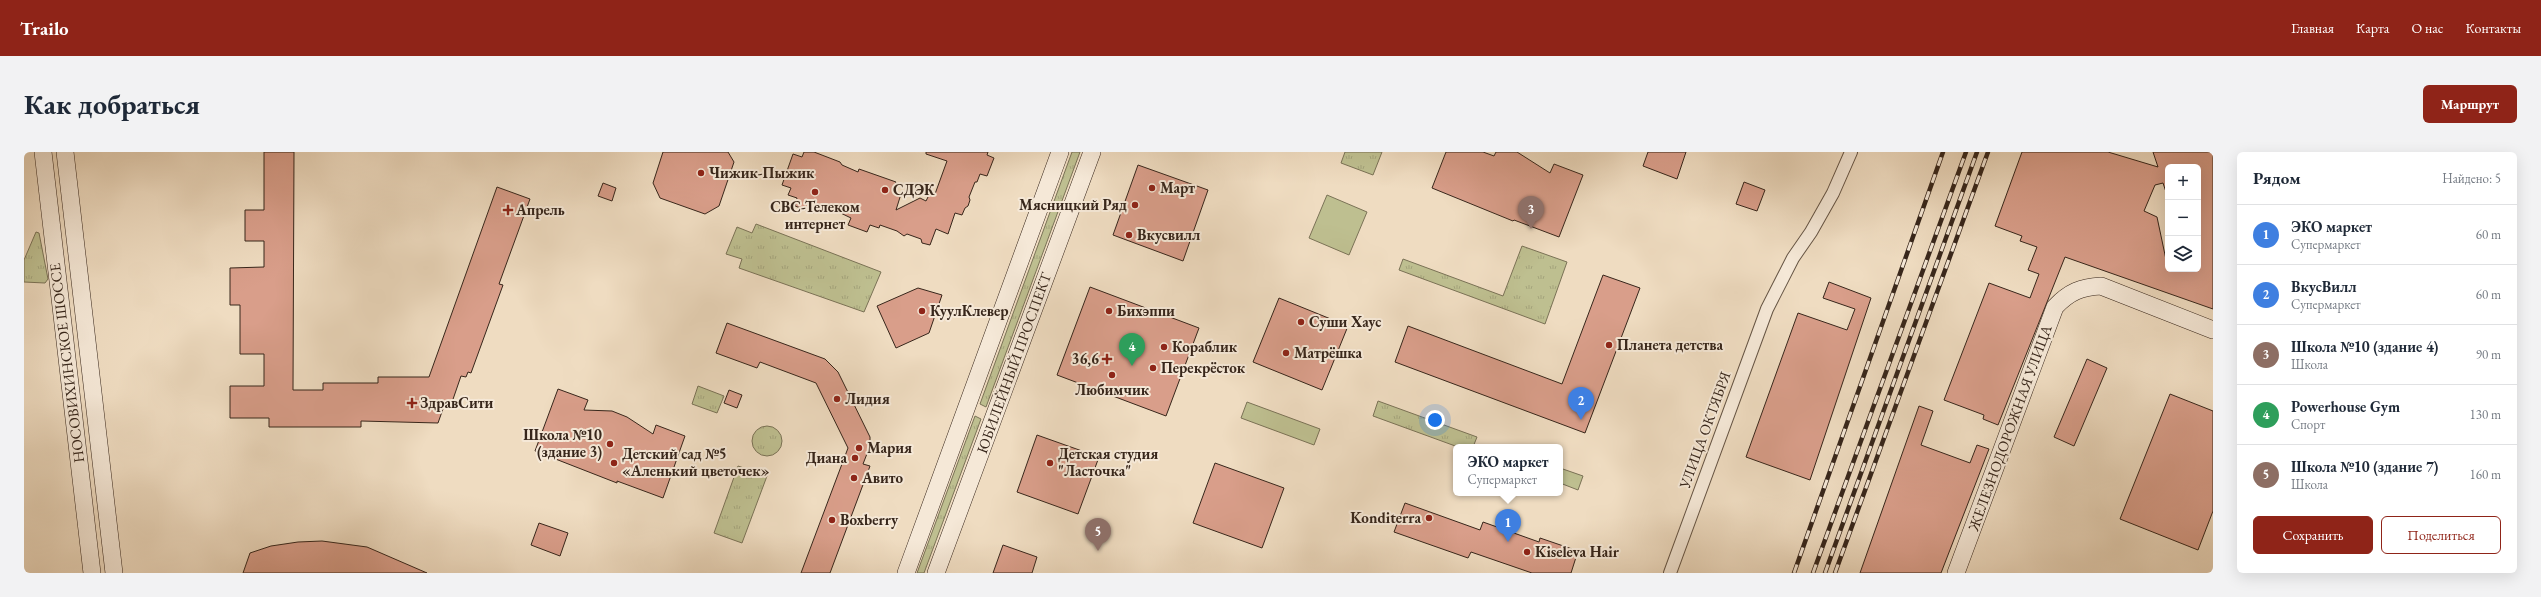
<!DOCTYPE html>
<html lang="ru">
<head>
<meta charset="utf-8">
<style>
	body { margin:0; font-family:"EB Garamond",serif; background:#f2f2f3; color:#1f2937 }
	.controls { position:absolute; right:12px; top:12px; display:grid; overflow:hidden; border-radius:6px; box-shadow:0 4px 16px #0002 }
	.controls button { width:36px; height:36px; display:grid; place-items:center; padding:0; border:0; border-bottom:1px solid #e0e1e3; background:#fff; color:#1f2937; font:20px sans-serif }
	.you { position:absolute; left:1411px; top:268px; width:14px; height:14px; margin:-10px; border:3px solid #fff; border-radius:50%; background:#1a73e8; box-shadow:0 0 0 6px #1a73e833 }
	.badge { display:grid; place-items:center; width:26px; height:26px; border-radius:50%; background:#8f2418; color:#fff; font-size:13px; font-weight:700 }
	.pin { position:absolute; translate:-50% -33px; filter:drop-shadow(0 1px 2px #0008) }
	.pin::after { content:''; position:absolute; top:21px; width:14px; height:12px; background:inherit; clip-path:polygon(0 0,100% 0,50% 100%) }
	.popup { position:absolute; left:1429px; top:292px; width:110px; height:52px; box-sizing:border-box; display:grid; place-content:center; border-radius:6px; background:#fff; filter:drop-shadow(0 1px 3px #0005); font-size:13px; white-space:nowrap; color:#747a83 }
	.popup b { font-size:15px; color:#1f2937 }
	.popup::after { content:''; position:absolute; left:50%; top:100%; margin-left:-8px; border:8px solid transparent; border-top-color:#fff }
	.list { margin:0; padding:0; list-style:none }
	h2 { display:flex; justify-content:space-between; align-items:center; height:52px; margin:0; padding:0 16px; font-size:17px }
	h2 small { font-size:13px; font-weight:400; color:#747a83 }
	.list li { display:grid; grid-template-columns:26px 1fr auto; gap:12px; align-items:center; box-sizing:border-box; height:60px; padding:0 16px; border-top:1px solid #e0e1e3 }
	.list b { display:block; font-size:15px; white-space:nowrap }
	.list p { margin:0; font-size:13px; white-space:nowrap; color:#747a83 }
	.list em { font-size:13px; font-style:normal; color:#747a83 }
	.actions { display:flex; gap:8px; padding:12px 16px }
	.actions a { flex:1; padding:9px 0; border:1px solid #8f2418; border-radius:6px; text-align:center; font-size:14px; color:#8f2418 }
	.actions .main { background:#8f2418; color:#fff }
	.icon { flex:none; width:22px; height:22px; fill:none; stroke:currentColor; stroke-width:2; stroke-linecap:round; stroke-linejoin:round }
	.map { position:relative; flex:none; width:2189px; height:421px; overflow:hidden; border-radius:6px }
	header { display:flex; align-items:center; gap:24px; box-sizing:border-box; height:56px; padding:0 20px; background:#8f2418; color:#fff }
	header strong { font-size:19px }
	nav { display:flex; gap:22px; margin-inline-start:auto; font-size:14px }
	.intro { display:flex; align-items:center; justify-content:space-between; box-sizing:border-box; height:96px; padding:0 24px }
	h1 { margin:0; font-size:28px }
	.button { padding:10px 18px; border-radius:6px; background:#8f2418; color:#fff; font-size:14px; font-weight:700 }
	main { display:flex; gap:24px; padding:0 24px }
	aside { flex:1; background:#fff; border-radius:6px; box-shadow:0 4px 16px #0002 }
	.map>svg:first-child { display:block }
	.grass { fill:url(#grass-tufts); stroke:#7a7256 }
	.garden { fill:#bebf90; stroke:#7a7256 }
	.building { fill:#d99e8a; stroke:#37261b; fill-rule:evenodd }
	.lines { fill:none; stroke-linecap:round; stroke-linejoin:round }
	.street-casing { stroke:#655444; stroke-width:14 }
	.secondary-casing { stroke:#37261b; stroke-width:18 }
	.street { stroke:#f5e8d7; stroke-width:12 }
	.secondary { stroke:#f5e8d7; stroke-width:17 }
	.rail-casing { stroke:#37261b; stroke-width:4.5 }
	.rail { stroke:#f5e8d7; stroke-width:3; stroke-dasharray:9; stroke-linecap:butt }
	.poi-dot { fill:#8f2418; stroke:#f5e8d7; stroke-width:1.5 }
	.labels { text-anchor:middle; stroke-width:4; stroke-linejoin:round; paint-order:stroke }
	.poi-label { font-size:15px; font-weight:bold; fill:#37261b; stroke:#f5e8d7; text-anchor:start }
	.street-label { font-size:15px; fill:#37261b; stroke:#f5e8d7 }
</style>
</head>
<body>
<header>
<strong>Trailo</strong>
<nav><a>Главная</a><a>Карта</a><a>О нас</a><a>Контакты</a></nav>
</header>
<div class="intro"><h1>Как добраться</h1><a class="button">Маршрут</a></div>
<main>
<div class="map">
<svg width="2189" height="421" viewBox="0 0 2189 421">
	<defs>
		<pattern id="grass-tufts" width="24" height="20" patternUnits="userSpaceOnUse"><rect width="24" height="20" fill="#bebf90"/><path d="M3 7l-1-3M5 7V3M7 7l1-3M15 17l-1-3M17 17v-4M19 17l1-3" fill="none" stroke="#a4a47c"/></pattern>
	</defs>
	<rect width="100%" height="100%" fill="#efdcc1"/>
	<filter id="stains"><feTurbulence type="fractalNoise" baseFrequency=".005" numOctaves="4"/><feColorMatrix values="0 0 0 0 .2 0 0 0 0 .09 0 0 0 0 .02 0 0 0 .5 -.17"/></filter>
	<radialGradient id="worn" r=".72"><stop offset=".6" stop-color="#630" stop-opacity="0"/><stop offset="1" stop-color="#630" stop-opacity=".3"/></radialGradient>
	<path class="grass" d="M 1048,0 L 1056,0 L 962,255 L 956,252 Z
		M 1321,0 L 1358,0 L 1349,23 L 1317,11 Z
		M 732,72 L 857,120 L 840,160 L 715,116 L 718,107 L 702,102 L 713,75 L 728,81 Z
		M 12,80 L 15,81 L 24,127 L 21,131 L 0,130 L 0,108 Z
		M 1498,94 L 1543,110 L 1521,172 L 1375,118 L 1379,107 L 1479,144 Z
		M 674,234 L 700,244 L 693,261 L 668,252 Z
		M 1354,249 L 1453,285 L 1449,295 L 1434,295 L 1349,264 Z
		M 951,264 L 957,267 L 900,421 L 893,421 Z
		M728 289a15 15 0 1 1 30 0a15 15 0 1 1-30 0Z
		M 714,314 L 743,324 L 718,391 L 690,381 Z"/>
	<path class="garden" d="M 1303,43 L 1343,60 L 1325,103 L 1285,86 Z
		M 1223,250 L 1296,277 L 1290,293 L 1217,266 Z
		M 1536,316 L 1559,324 L 1554,338 L 1536,331 Z"/>
	<path class="building" d="M 240,0 L 270,0 L 269,238 L 299,238 L 299,231 L 354,231 L 354,225 L 405,225 L 473,35 L 506,47 L 475,132 L 479,133 L 447,221 L 444,220 L 442,225 L 437,224 L 426,256 L 420,254 L 414,271 L 337,269 L 337,275 L 245,275 L 245,266 L 206,266 L 206,234 L 240,234 L 240,202 L 216,202 L 216,153 L 206,153 L 206,116 L 240,115 L 240,89 L 221,89 L 221,58 L 240,58 Z
		M 639,0 L 704,0 L 710,10 L 695,54 L 681,62 L 636,46 L 629,31 Z
		M 780,0 L 790,0 L 816,10 L 818,13 L 834,20 L 835,17 L 872,30 L 869,38 L 877,42 L 872,58 L 896,46 L 902,49 L 906,41 L 911,42 L 923,9 L 902,2 L 902,0 L 964,0 L 963,3 L 970,6 L 963,24 L 956,22 L 953,30 L 951,30 L 945,45 L 946,48 L 944,54 L 941,56 L 938,63 L 931,61 L 924,82 L 912,77 L 906,93 L 898,91 L 897,87 L 883,82 L 880,84 L 873,79 L 856,73 L 855,76 L 846,73 L 843,80 L 824,73 L 827,66 L 802,54 L 799,56 L 792,53 L 790,61 L 771,54 L 773,46 L 764,43 L 767,36 L 758,33 L 769,2 L 778,5 Z
		M 1422,0 L 1459,0 L 1470,4 L 1472,0 L 1493,0 L 1526,21 L 1530,12 L 1559,23 L 1535,85 L 1490,68 L 1489,69 L 1408,36 Z
		M 1624,0 L 1662,0 L 1653,27 L 1619,14 Z
		M 1998,0 L 2084,0 L 2134,15 L 2129,0 L 2189,0 L 2189,157 L 2041,105 L 1974,273 L 1959,267 L 1960,263 L 1920,248 L 1965,131 L 2006,146 L 2015,122 L 2004,118 L 2013,95 L 1996,89 L 1998,84 L 1971,74 ZM 2144,15 L 2174,15 L 2174,117 L 2144,117 L 2133,65 L 2120,59 L 2131,33 L 2139,31 L 2142,40 L 2144,39 Z
		M 1114,13 L 1184,38 L 1159,109 L 1089,83 Z
		M 1720,30 L 1741,38 L 1733,59 L 1712,52 Z
		M 579,31 L 592,36 L 588,49 L 574,44 Z
		M 1579,123 L 1616,136 L 1561,281 L 1371,210 L 1384,174 L 1538,232 Z
		M 1805,130 L 1847,146 L 1786,328 L 1722,305 L 1774,161 L 1823,178 L 1831,157 L 1799,146 Z
		M 1066,135 L 1175,176 L 1142,264 L 1033,223 Z
		M 894,136 L 918,143 L 905,181 L 872,196 L 853,154 Z
		M 1255,146 L 1324,174 L 1298,238 L 1229,210 Z
		M 703,171 L 801,207 L 814,220 L 846,285 L 846,294 L 839,312 L 846,314 L 806,421 L 777,421 L 824,296 L 792,231 L 736,210 L 733,216 L 692,201 Z
		M 2063,207 L 2083,216 L 2050,294 L 2030,285 Z
		M 534,237 L 564,248 L 560,258 L 588,259 L 603,265 L 629,282 L 632,273 L 661,284 L 639,346 L 593,329 L 593,331 L 511,299 Z
		M 705,238 L 718,243 L 713,256 L 700,251 Z
		M 2146,242 L 2189,259 L 2189,359 L 2174,398 L 2096,367 Z
		M 1895,254 L 1909,259 L 1897,293 L 1946,311 L 1953,293 L 1965,297 L 1917,421 L 1836,421 Z
		M 1013,283 L 1075,305 L 1054,362 L 993,340 Z
		M 1191,311 L 1260,336 L 1238,396 L 1169,371 Z
		M 1381,351 L 1456,378 L 1459,370 L 1515,390 L 1516,386 L 1554,399 L 1547,421 L 1508,421 L 1447,400 L 1444,406 L 1370,380 Z
		M 515,371 L 544,381 L 536,404 L 507,393 Z
		M 298,389 L 343,395 L 403,421 L 219,421 L 226,401 L 247,394 L 274,390 Z
		M 979,393 L 1013,405 L 1008,421 L 969,421 Z"/>
	<g class="lines">
		<defs>
			<path id="street" d="M 1646,421 L 1743,157 L 1769,106 L 1787,80 L 1809,41 L 1827,0"/>
			<path id="secondary" d="M 19,0 L 68,421
				M 41,0 L 90,421
				M 882,421 L 1036,0
				M 912,421 L 1068,0
				M 1932,421 L 2031,155 C 2045,140 2057,135 2077,134 L 2189,178"/>
		</defs>
		<use href="#street" class="street-casing"/>
		<use href="#secondary" class="secondary-casing"/>
		<use href="#street" class="street"/>
		<use href="#secondary" class="secondary"/>
		<defs>
			<path id="rail" d="M 1770,421 L 1919,0
				M 1789,421 L 1942,0
				M 1801,421 L 1953,0
				M 1811,421 L 1964,0"/>
		</defs>
		<use href="#rail" class="rail-casing"/>
		<use href="#rail" class="rail"/>
	</g>
	<g class="poi-dot">
		<circle cx="677" cy="21" r="4"/>
		<circle cx="1128" cy="36" r="4"/>
		<circle cx="861" cy="38" r="4"/>
		<circle cx="791" cy="40" r="4"/>
		<circle cx="1111" cy="53" r="4"/>
		<path d="M482 52h4v4h4v4h-4v4h-4v-4h-4v-4h4z"/>
		<circle cx="1105" cy="83" r="4"/>
		<circle cx="898" cy="159" r="4"/>
		<circle cx="1085" cy="159" r="4"/>
		<circle cx="1277" cy="170" r="4"/>
		<circle cx="1585" cy="193" r="4"/>
		<circle cx="1140" cy="195" r="4"/>
		<circle cx="1262" cy="201" r="4"/>
		<path d="M1081 201h4v4h4v4h-4v4h-4v-4h-4v-4h4z"/>
		<circle cx="1129" cy="216" r="4"/>
		<circle cx="1088" cy="223" r="4"/>
		<circle cx="813" cy="247" r="4"/>
		<path d="M386 245h4v4h4v4h-4v4h-4v-4h-4v-4h4z"/>
		<circle cx="586" cy="292" r="4"/>
		<circle cx="835" cy="296" r="4"/>
		<circle cx="831" cy="306" r="4"/>
		<circle cx="590" cy="311" r="4"/>
		<circle cx="1026" cy="311" r="4"/>
		<circle cx="830" cy="326" r="4"/>
		<circle cx="1405" cy="366" r="4"/>
		<circle cx="808" cy="368" r="4"/>
		<circle cx="1503" cy="400" r="4"/>
	</g>
	<g class="labels">
		<g class="poi-label">
			<text x="685" y="26">Чижик-Пыжик</text>
			<text x="1136" y="41">Март</text>
			<text x="869" y="43">СДЭК</text>
			<text x="1103" y="58" text-anchor="end">Мясницкий Ряд</text>
			<text x="791" y="60" text-anchor="middle">СВС-Телеком<tspan x="791" dy="17">интернет</tspan></text>
			<text x="492" y="63">Апрель</text>
			<text x="1113" y="88">Вкусвилл</text>
			<text x="906" y="164">КуулКлевер</text>
			<text x="1093" y="164">Бихэппи</text>
			<text x="1285" y="175">Суши Хаус</text>
			<text x="1593" y="198">Планета детства</text>
			<text x="1148" y="200">Кораблик</text>
			<text x="1270" y="206">Матрёшка</text>
			<text x="1075" y="212" text-anchor="end">36,6</text>
			<text x="1137" y="221">Перекрёсток</text>
			<text x="1088" y="243" text-anchor="middle">Любимчик</text>
			<text x="821" y="252">Лидия</text>
			<text x="396" y="256">ЗдравСити</text>
			<text x="578" y="288" text-anchor="end">Школа №10<tspan x="578" dy="17">(здание 3)</tspan></text>
			<text x="843" y="301">Мария</text>
			<text x="598" y="307">Детский сад №5<tspan x="598" dy="17">«Аленький цветочек»</tspan></text>
			<text x="1034" y="307">Детская студия<tspan x="1034" dy="17">"Ласточка"</tspan></text>
			<text x="823" y="311" text-anchor="end">Диана</text>
			<text x="838" y="331">Авито</text>
			<text x="1397" y="371" text-anchor="end">Konditerra</text>
			<text x="816" y="373">Boxberry</text>
			<text x="1511" y="405">Kiseleva Hair</text>
		</g>
		<g class="street-label">
			<text transform="translate(43 211) rotate(-97)" y="5">НОСОВИХИНСКОЕ ШОССЕ</text>
			<text transform="translate(990 211) rotate(-70)" y="5">ЮБИЛЕЙНЫЙ ПРОСПЕКТ</text>
			<text transform="translate(1986 276) rotate(-70)" y="5">ЖЕЛЕЗНОДОРОЖНАЯ УЛИЦА</text>
			<text transform="translate(1681 278) rotate(-70)" y="5">УЛИЦА ОКТЯБРЯ</text>
		</g>
	</g>
	<rect width="100%" height="100%" filter="url(#stains)"/>
	<rect width="100%" height="100%" fill="url(#worn)"/>
</svg>
<div class="controls">
<button>+</button>
<button>−</button>
<button><svg class="icon" aria-label="layers" viewBox="0 0 24 24"><path d="M12 4l9 5-9 5-9-5zM3 14l9 5 9-5"/></svg></button>
</div>
<div class="you"></div>
<div class="pin badge" style="left:1484px;top:390px;background:#3f7fe0">1</div>
<div class="popup"><b>ЭКО маркет</b>Супермаркет</div>
<div class="pin badge" style="left:1557px;top:268px;background:#3f7fe0">2</div>
<div class="pin badge" style="left:1507px;top:77px;background:#8d6e63">3</div>
<div class="pin badge" style="left:1108px;top:214px;background:#2e9e5b">4</div>
<div class="pin badge" style="left:1074px;top:399px;background:#8d6e63">5</div>
</div>
<aside>
<h2>Рядом<small>Найдено: 5</small></h2>
<ul class="list">
<li><span class="badge" style="background:#3f7fe0">1</span><div><b>ЭКО маркет</b><p>Супермаркет</p></div><em>60 m</em></li>
<li><span class="badge" style="background:#3f7fe0">2</span><div><b>ВкусВилл</b><p>Супермаркет</p></div><em>60 m</em></li>
<li><span class="badge" style="background:#8d6e63">3</span><div><b>Школа №10 (здание 4)</b><p>Школа</p></div><em>90 m</em></li>
<li><span class="badge" style="background:#2e9e5b">4</span><div><b>Powerhouse Gym</b><p>Спорт</p></div><em>130 m</em></li>
<li><span class="badge" style="background:#8d6e63">5</span><div><b>Школа №10 (здание 7)</b><p>Школа</p></div><em>160 m</em></li>
</ul>
<div class="actions"><a class="main">Сохранить</a><a>Поделиться</a></div>
</aside>
</main>
</body>
</html>
